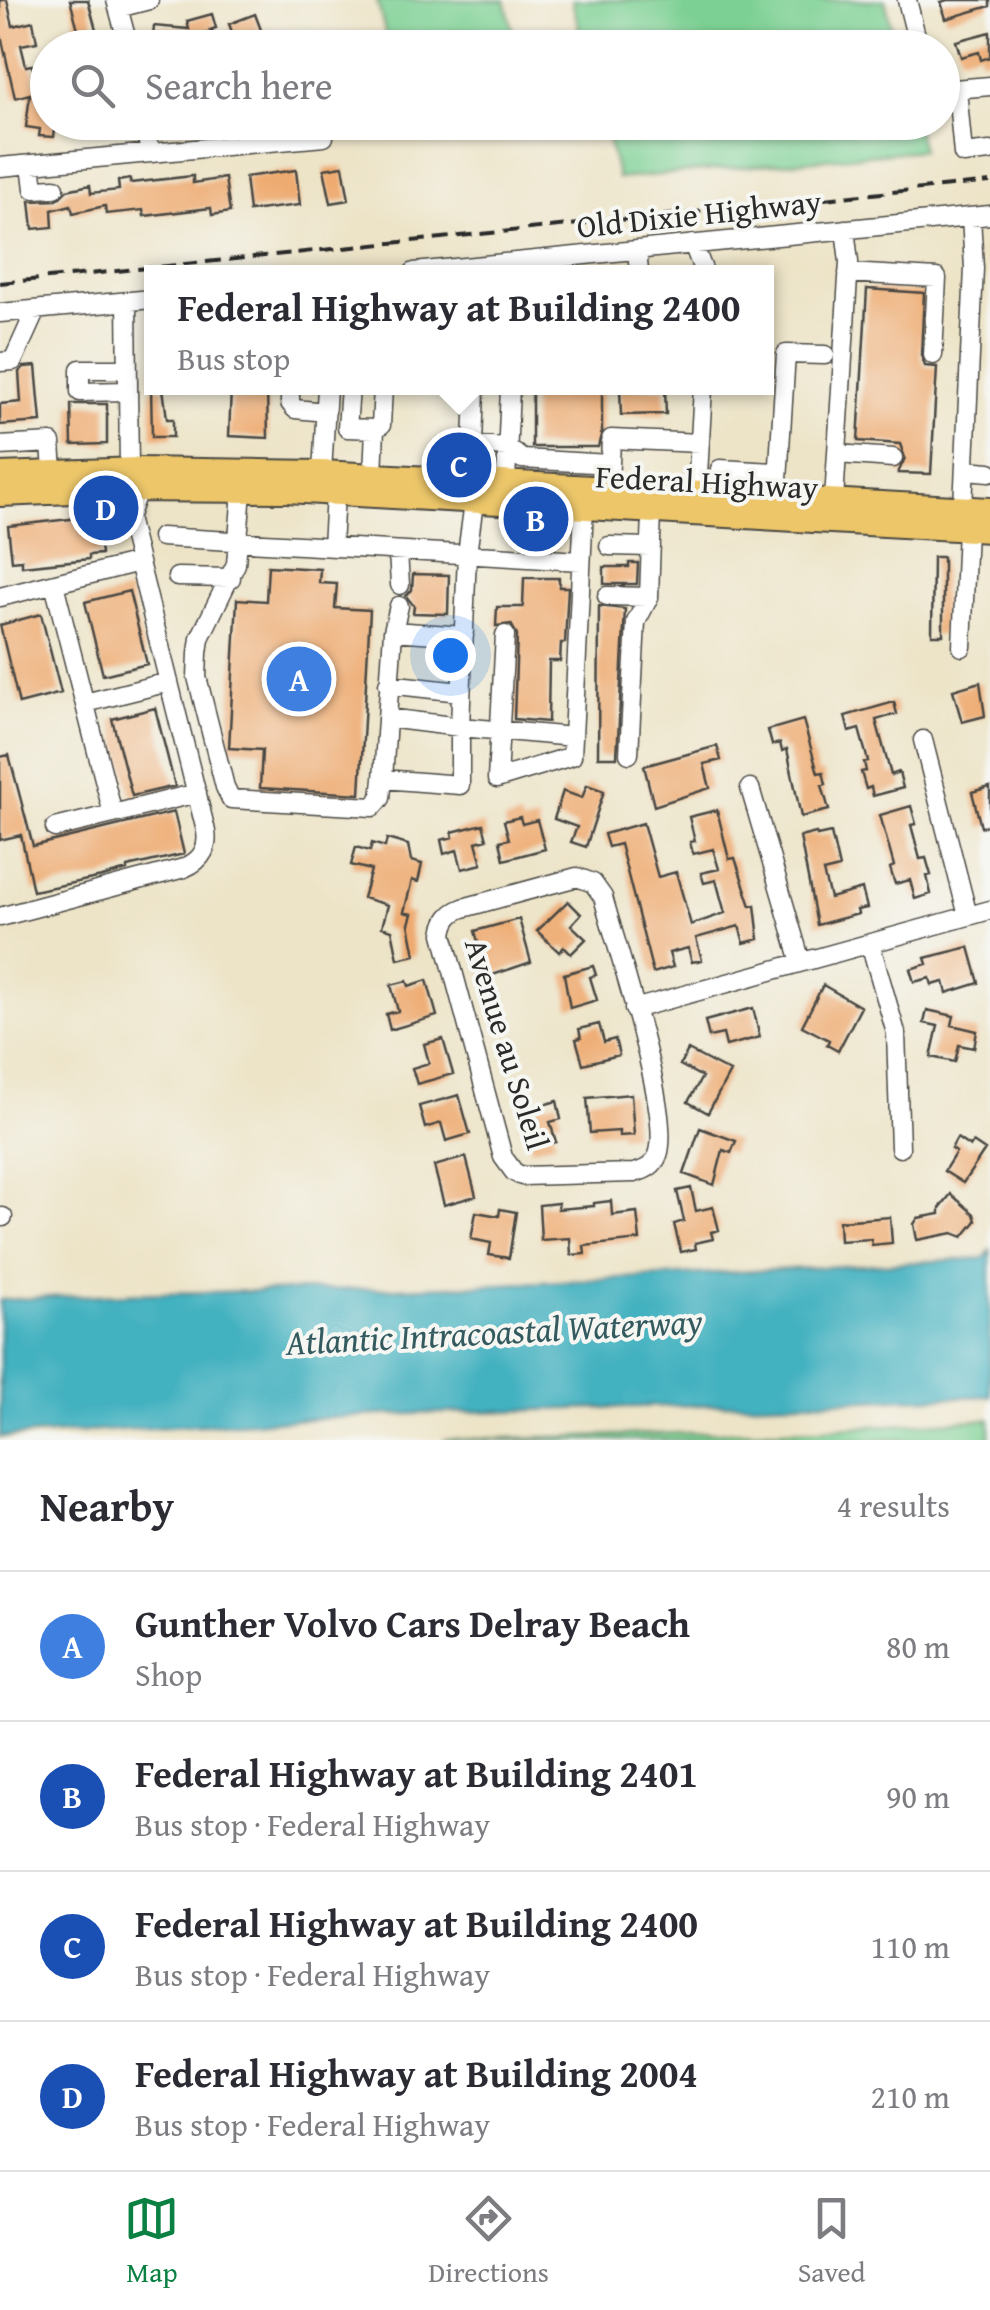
<!DOCTYPE html>
<html lang="en">
<head>
<meta charset="utf-8">
<style>
	body { margin:0; font-family:"Gentium Book Plus",serif; background:#f7f7f7; color:#2b2b33 }
	.you { position:absolute; left:450px; top:655px; width:35px; height:35px; margin:-25px; border:8px solid #fff; border-radius:50%; background:#1a73e8; box-shadow:0 0 0 15px #1a73e833 }
	.badge { display:grid; place-items:center; width:65px; height:65px; border-radius:50%; background:#0b8043; color:#fff; font-size:32px; font-weight:700 }
	.pin { position:absolute; translate:-50% -50%; border:5px solid #fff; box-shadow:0 2px 10px #0006 }
	.popup { position:absolute; left:144px; top:265px; width:630px; height:130px; box-sizing:border-box; display:grid; place-content:center; border-radius:0px; background:#fff; filter:drop-shadow(0 2px 8px #0005); font-size:32px; white-space:nowrap; color:#7c7c81 }
	.popup b { font-size:38px; color:#2b2b33 }
	.popup::after { content:''; position:absolute; left:50%; top:100%; margin-left:-20px; border:20px solid transparent; border-top-color:#fff }
	.list { margin:0; padding:0; list-style:none }
	h2 { display:flex; justify-content:space-between; align-items:center; height:130px; margin:0; padding:0 40px; font-size:42px }
	h2 small { font-size:32px; font-weight:400; color:#7c7c81 }
	.list li { display:grid; grid-template-columns:65px 1fr auto; gap:30px; align-items:center; box-sizing:border-box; height:150px; padding:0 40px; border-top:2px solid #e1e1e2 }
	.list b { display:block; font-size:38px; white-space:nowrap }
	.list p { margin:0; font-size:32px; white-space:nowrap; color:#7c7c81 }
	.list em { font-size:32px; font-style:normal; color:#7c7c81 }
	.icon { flex:none; width:55px; height:55px; fill:none; stroke:currentColor; stroke-width:2; stroke-linecap:round; stroke-linejoin:round }
	.map { position:relative; flex:none; width:990px; height:1440px; overflow:hidden }
	.search { position:absolute; background:#fff; box-shadow:0 2px 8px #0004; left:30px; right:30px; top:30px; height:110px; display:flex; align-items:center; gap:25px; box-sizing:border-box; padding:0 35px; border-radius:55px; color:#7c7c81; font-size:38px }
	.sheet { height:730px; background:#fff }
	nav { display:flex; justify-content:space-around; align-items:center; box-sizing:border-box; height:140px; border-top:2px solid #e1e1e2; background:#fff; font-size:28px; color:#7c7c81 }
	nav a { display:grid; justify-items:center; gap:5px }
	nav .on { color:#0b8043 }
	.map>svg:first-child { display:block }
	.green { fill:#7bd093; stroke:#537e5f; stroke-width:2.5 }
	.water { fill:#43b1c0; stroke:#376e76; stroke-width:2.5 }
	.building { fill:#eeaa70 }
	.lines { fill:none; stroke-linecap:round; stroke-linejoin:round }
	.minor-casing { stroke:#484743; stroke-width:21 }
	.major-casing { stroke:#484743; stroke-width:26 }
	.minor { stroke:#fff; stroke-width:18 }
	.major { stroke:#ecc669; stroke-width:22 }
	.rail { stroke:#2b2b2b; stroke-width:4; stroke-dasharray:15 8; stroke-linecap:butt }
	.labels { text-anchor:middle; stroke-width:8; stroke-linejoin:round; paint-order:stroke }
	.street-label { font-size:32px; fill:#2b2b2b; stroke:#f6f6f2 }
	.water-label { font-size:35px; font-style:italic; fill:#335a5f; stroke:#f6f6f2 }
</style>
</head>
<body>
<div class="map">
<svg width="990" height="1440" viewBox="0 0 990 1440">
	<rect width="100%" height="100%" fill="#f6f6f2"/>
	<filter id="ink" filterUnits="userSpaceOnUse"><feTurbulence type="fractalNoise" baseFrequency=".01" numOctaves="2"/><feDisplacementMap in="SourceGraphic" scale="20" xChannelSelector="R" yChannelSelector="G"/><feConvolveMatrix kernelMatrix="1 2 1 2 8 2 1 2 1" color-interpolation-filters="sRGB"/></filter>
	<filter id="wash" filterUnits="userSpaceOnUse"><feTurbulence type="fractalNoise" baseFrequency=".0048" numOctaves="4" result="noise"/><feDisplacementMap in="SourceGraphic" scale="40" xChannelSelector="R" yChannelSelector="G"/><feGaussianBlur stdDeviation="2.25" result="paint"/><feColorMatrix in="noise" values="0 0 0 0 0 0 0 0 0 0 0 0 0 0 0 0 0 1.4 0 .05"/><feComposite in="paint" operator="in"/></filter>
	<g filter="url(#wash)">
		<rect width="100%" height="100%" fill="#ede4c8"/>
		<path class="green" d="M 377,0 L 505,0 L 517,47 L 389,47 Z
			M 572,0 L 885,0 L 896,47 L 584,47 Z
			M 604,123 L 915,123 L 922,150 L 618,179 Z
			M 990,1419 L 990,1440 L 443,1440 L 822,1429 Z"/>
		<path class="water" d="M 990,1251 L 990,1396 L 379,1415 L 0,1437 L 0,1300 C 141,1290 283,1293 424,1287 C 611,1280 798,1269 984,1258 Z"/>
		<g id="blocks">
			<path class="building" d="M 0,0 L 7,0 L 13,26 L 33,21 L 37,42 L 21,45 L 26,66 L 32,65 L 42,106 L 48,106 L 48,122 L 56,122 L 54,137 L 39,136 L 40,129 L 26,127 L 30,94 L 15,98 L 0,31 Z
				M 70,0 L 88,0 L 101,48 L 74,48 L 71,35 L 79,33 Z
				M 947,0 L 990,0 L 990,6 L 946,19 L 941,2 Z
				M 212,14 L 216,28 L 210,30 L 212,32 L 178,42 L 177,48 L 160,48 L 161,37 L 153,37 L 154,26 L 189,29 L 187,21 Z
				M 255,14 L 264,38 L 250,43 L 252,48 L 238,48 L 229,24 Z
				M 990,32 L 990,57 L 981,60 L 979,52 L 961,57 L 956,41 Z
				M 343,166 L 349,200 L 331,203 L 324,169 Z
				M 296,170 L 300,205 L 249,211 L 245,177 Z
				M 193,176 L 193,183 L 225,178 L 230,212 L 212,215 L 211,208 L 144,216 L 143,210 L 106,214 L 105,206 L 73,213 L 71,205 L 52,210 L 53,227 L 33,229 L 30,201 L 57,200 L 67,190 L 90,185 L 91,193 L 119,190 L 118,181 L 130,179 L 130,183 Z
				M 867,289 L 924,293 L 921,355 L 925,366 L 937,367 L 931,474 L 898,473 L 905,458 L 900,444 L 858,441 Z
				M 36,366 L 41,422 L 0,425 L 0,404 L 21,402 L 19,372 L 24,367 Z
				M 151,388 L 163,388 L 167,419 L 173,419 L 173,437 L 152,437 Z
				M 231,388 L 267,388 L 268,438 L 229,436 Z
				M 532,388 L 602,388 L 602,431 L 598,447 L 532,447 Z
				M 620,388 L 665,388 L 666,414 L 621,415 Z
				M 71,404 L 107,404 L 107,444 L 72,445 Z
				M 97,516 L 101,554 L 89,555 L 89,559 L 22,566 L 22,560 L 12,561 L 8,526 Z
				M 933,557 L 943,557 L 943,635 L 932,635 Z
				M 629,563 L 638,563 L 637,584 L 604,584 L 604,567 L 629,567 Z
				M 268,566 L 320,569 L 319,583 L 337,584 L 335,608 L 370,610 L 360,794 L 260,788 L 262,750 L 229,748 L 237,599 L 266,601 Z
				M 413,574 L 449,575 L 448,614 L 413,613 L 414,606 L 406,596 L 412,590 Z
				M 524,578 L 559,578 L 559,587 L 568,587 L 565,643 L 561,643 L 560,661 L 549,661 L 548,722 L 514,719 L 517,635 L 511,624 L 496,626 L 497,607 L 523,607 Z
				M 129,591 L 147,664 L 103,675 L 85,602 Z
				M 599,606 L 625,609 L 617,757 L 598,757 Z
				M 41,614 L 61,693 L 19,704 L 0,625 Z
				M 980,682 L 985,716 L 962,722 L 953,690 Z
				M 894,702 L 897,714 L 876,720 L 891,775 L 899,772 L 903,788 L 873,796 L 871,787 L 866,789 L 861,772 L 866,771 L 864,762 L 868,761 L 859,729 L 849,732 L 845,716 Z
				M 155,708 L 175,786 L 132,796 L 112,719 Z
				M 803,720 L 818,773 L 823,772 L 826,784 L 822,785 L 829,810 L 801,817 L 787,749 L 782,751 L 780,743 L 772,745 L 768,730 Z
				M 717,746 L 721,760 L 704,764 L 710,788 L 654,806 L 644,766 Z
				M 9,755 L 33,846 L 174,812 L 184,854 L 127,867 L 127,870 L 102,877 L 33,891 L 21,835 L 0,840 L 0,757 Z
				M 587,785 L 604,791 L 586,847 L 571,842 L 577,827 L 554,819 L 563,791 L 582,798 Z
				M 990,787 L 990,825 L 981,827 L 972,792 Z
				M 911,806 L 916,824 L 911,825 L 920,859 L 926,858 L 931,875 L 927,876 L 931,894 L 915,899 L 910,880 L 895,884 L 890,868 L 894,866 L 880,815 Z
				M 717,810 L 729,859 L 735,858 L 751,906 L 755,905 L 759,939 L 744,943 L 739,926 L 696,938 L 702,960 L 692,962 L 688,948 L 669,953 L 673,967 L 653,973 L 620,844 L 608,847 L 604,834 L 643,823 L 658,877 L 676,872 L 691,925 L 725,913 L 716,880 L 704,883 L 701,873 L 719,869 L 713,849 L 693,854 L 690,842 L 695,841 L 689,817 Z
				M 520,817 L 522,824 L 537,820 L 545,849 L 504,860 L 500,841 L 509,839 L 504,821 Z
				M 483,824 L 487,839 L 476,842 L 482,864 L 462,869 L 457,850 L 444,854 L 441,840 L 453,837 L 452,832 Z
				M 816,833 L 817,836 L 831,833 L 839,868 L 823,872 L 830,898 L 862,889 L 867,908 L 857,910 L 858,914 L 817,925 L 800,837 Z
				M 387,839 L 408,845 L 411,861 L 422,864 L 418,882 L 412,880 L 404,912 L 412,914 L 409,924 L 415,955 L 398,959 L 392,930 L 382,927 L 388,905 L 363,898 L 371,870 L 351,865 L 356,847 L 370,851 L 372,843 L 385,847 Z
				M 568,901 L 581,914 L 571,925 L 586,939 L 571,954 L 564,947 L 559,952 L 537,931 Z
				M 519,919 L 531,962 L 484,978 L 481,969 L 485,967 L 475,931 Z
				M 969,947 L 979,983 L 947,993 L 944,982 L 932,985 L 930,978 L 914,982 L 910,969 L 927,964 L 925,958 Z
				M 593,966 L 596,975 L 590,977 L 597,1000 L 570,1008 L 564,974 Z
				M 427,980 L 437,1016 L 390,1030 L 386,1014 L 398,1011 L 391,985 L 407,981 L 409,986 Z
				M 823,985 L 861,1007 L 838,1051 L 827,1045 L 829,1040 L 802,1026 Z
				M 753,1008 L 760,1037 L 726,1046 L 723,1034 L 709,1037 L 705,1021 Z
				M 927,1010 L 954,1016 L 952,1025 L 977,1031 L 974,1048 L 959,1045 L 955,1062 L 931,1057 L 938,1026 L 924,1023 Z
				M 599,1024 L 604,1042 L 615,1039 L 619,1055 L 583,1064 L 576,1039 L 581,1038 L 579,1029 Z
				M 443,1039 L 453,1074 L 417,1084 L 412,1068 L 429,1063 L 424,1044 Z
				M 688,1050 L 730,1072 L 708,1113 L 688,1102 L 702,1077 L 680,1065 Z
				M 631,1094 L 634,1135 L 619,1136 L 619,1131 L 590,1133 L 587,1098 Z
				M 459,1095 L 470,1134 L 446,1141 L 441,1123 L 425,1128 L 419,1106 Z
				M 557,1101 L 561,1119 L 550,1122 L 556,1142 L 531,1149 L 521,1111 Z
				M 700,1128 L 736,1141 L 731,1153 L 723,1150 L 714,1185 L 684,1174 Z
				M 957,1138 L 970,1147 L 973,1142 L 985,1150 L 963,1183 L 944,1171 L 956,1152 L 951,1149 Z
				M 466,1157 L 476,1196 L 444,1205 L 434,1166 Z
				M 691,1188 L 696,1211 L 713,1207 L 719,1230 L 711,1232 L 713,1239 L 695,1243 L 696,1249 L 681,1252 L 674,1224 L 684,1221 L 677,1191 Z
				M 951,1194 L 974,1214 L 976,1221 L 963,1237 L 953,1233 L 917,1240 L 914,1224 L 918,1218 L 940,1214 L 940,1208 Z
				M 611,1201 L 612,1215 L 637,1212 L 640,1240 L 584,1246 L 585,1254 L 571,1255 L 570,1238 L 541,1240 L 539,1205 L 558,1203 L 558,1209 L 594,1206 L 594,1203 Z
				M 500,1209 L 516,1212 L 509,1258 L 489,1255 L 491,1243 L 471,1239 L 476,1212 L 499,1216 Z
				M 890,1217 L 892,1243 L 872,1245 L 871,1239 L 840,1241 L 839,1221 Z"/>
		</g>
	</g>
	<g filter="url(#ink)">
		<use href="#blocks" fill-opacity="0" stroke="#484743" stroke-width="2.5"/>
		<g class="lines">
			<defs>
				<path id="minor" d="M 116,0 L 129,48
					M 907,0 L 919,48
					M 118,8 L 149,0
					M 957,89 L 963,154 L 990,151
					M 942,90 L 990,86
					M 143,122 L 150,151
					M 31,164 L 34,189 L 55,188
					M 0,167 L 324,137
					M 693,244 L 704,272
					M 637,250 L 639,272
					M 414,272 L 990,215
					M 848,273 L 937,278 L 933,355
					M 127,301 L 129,469
					M 0,313 L 152,299
					M 0,362 L 13,361 L 36,310
					M 128,369 L 80,369 L 80,392 L 128,391
					M 290,388 L 290,403 L 295,409 L 326,412
					M 350,388 L 347,428 L 375,429
					M 475,388 L 473,445 L 507,447 L 522,459 L 610,464 L 608,488
					M 0,446 L 51,443 L 53,472
					M 837,454 L 893,458
					M 610,464 L 611,439 L 700,443
					M 720,469 L 776,472
					M 965,470 L 990,472
					M 322,472 L 327,388
					M 373,475 L 375,429 L 381,425 L 383,388
					M 506,482 L 510,388
					M 242,491 L 236,564 L 200,638 L 198,653 L 197,677 L 225,787 L 231,799 L 373,807 L 381,798 L 383,779 L 393,631 L 399,606
					M 697,492 L 703,388
					M 777,496 L 786,354 L 825,355
					M 834,500 L 849,262 L 845,229
					M 474,502 L 467,554 L 460,727 L 573,737 L 572,756 L 497,779 L 505,635
					M 963,507 L 974,268 L 971,217
					M 161,537 L 581,561
					M 609,546 L 651,547
					M 332,547 L 335,494
					M 398,551 L 400,585
					M 177,577 L 231,578
					M 54,584 L 113,814 L 197,793
					M 607,596 L 649,597
					M 0,597 L 139,562
					M 393,631 L 464,636
					M 962,647 L 967,529
					M 388,684 L 460,692
					M 85,703 L 169,682
					M 573,737 L 584,508
					M 923,740 L 968,916
					M 629,754 L 636,622 L 649,597 L 652,512
					M 383,779 L 460,785 L 460,727 L 387,718
					M 750,788 L 801,962
					M 55,828 L 113,814
					M 577,877 L 593,883 L 603,897 C 616,946 673,1115 658,1155 C 654,1166 645,1170 634,1173 L 522,1176 L 514,1172 L 503,1157 L 443,934 C 445,920 450,913 463,908 Z
					M 0,917 L 184,868 C 203,860 210,846 205,827 L 128,518 L 138,490
					M 870,943 L 896,1033 L 900,1148
					M 634,1009 L 990,910
					M 0,1217 L 3,1217"/>
				<path id="major" d="M 0,474 L 138,469 L 322,472 L 990,509
					M 0,495 L 121,490 L 286,491 L 990,531"/>
			</defs>
			<use href="#minor" class="minor-casing"/>
			<use href="#major" class="major-casing"/>
			<use href="#minor" class="minor"/>
			<use href="#major" class="major"/>
			<path class="rail" d="M 0,283 L 990,182"/>
		</g>
	</g>
	<g class="labels">
		<g class="street-label">
			<text transform="translate(699 214) rotate(-6)" y="11">Old Dixie Highway</text>
			<text transform="translate(707 482) rotate(3)" y="11">Federal Highway</text>
			<text transform="translate(507 1044) rotate(73)" y="11">Avenue au Soleil</text>
		</g>
		<g class="water-label">
			<text transform="translate(494 1332) rotate(-3)" y="12">Atlantic Intracoastal Waterway</text>
		</g>
	</g>
</svg>
<div class="you"></div>
<div class="pin badge" style="left:299px;top:679px;background:#3f7fe0">A</div>
<div class="pin badge" style="left:536px;top:519px;background:#1a4fb4">B</div>
<div class="pin badge" style="left:459px;top:465px;background:#1a4fb4">C</div>
<div class="popup"><b>Federal Highway at Building 2400</b>Bus stop</div>
<div class="pin badge" style="left:106px;top:508px;background:#1a4fb4">D</div>
<div class="search"><svg class="icon" aria-label="search" viewBox="0 0 24 24"><circle cx="10" cy="10" r="6"/><path d="M15 15l6 6"/></svg>Search here</div>
</div>
<section class="sheet">
<h2>Nearby<small>4 results</small></h2>
<ul class="list">
<li><span class="badge" style="background:#3f7fe0">A</span><div><b>Gunther Volvo Cars Delray Beach</b><p>Shop</p></div><em>80 m</em></li>
<li><span class="badge" style="background:#1a4fb4">B</span><div><b>Federal Highway at Building 2401</b><p>Bus stop · Federal Highway</p></div><em>90 m</em></li>
<li><span class="badge" style="background:#1a4fb4">C</span><div><b>Federal Highway at Building 2400</b><p>Bus stop · Federal Highway</p></div><em>110 m</em></li>
<li><span class="badge" style="background:#1a4fb4">D</span><div><b>Federal Highway at Building 2004</b><p>Bus stop · Federal Highway</p></div><em>210 m</em></li>
</ul>
</section>
<nav>
<a class="on"><svg class="icon" aria-label="map" viewBox="0 0 24 24"><path d="M3 6l6-2 6 2 6-2v14l-6 2-6-2-6 2zM9 4v14M15 6v14"/></svg>Map</a>
<a><svg class="icon" aria-label="directions" viewBox="0 0 24 24"><path d="M12 3l9 9-9 9-9-9zM9 14v-3h6M13 9l2 2-2 2"/></svg>Directions</a>
<a><svg class="icon" aria-label="saved" viewBox="0 0 24 24"><path d="M7 4h10v16l-5-4-5 4z"/></svg>Saved</a>
</nav>
</body>
</html>
